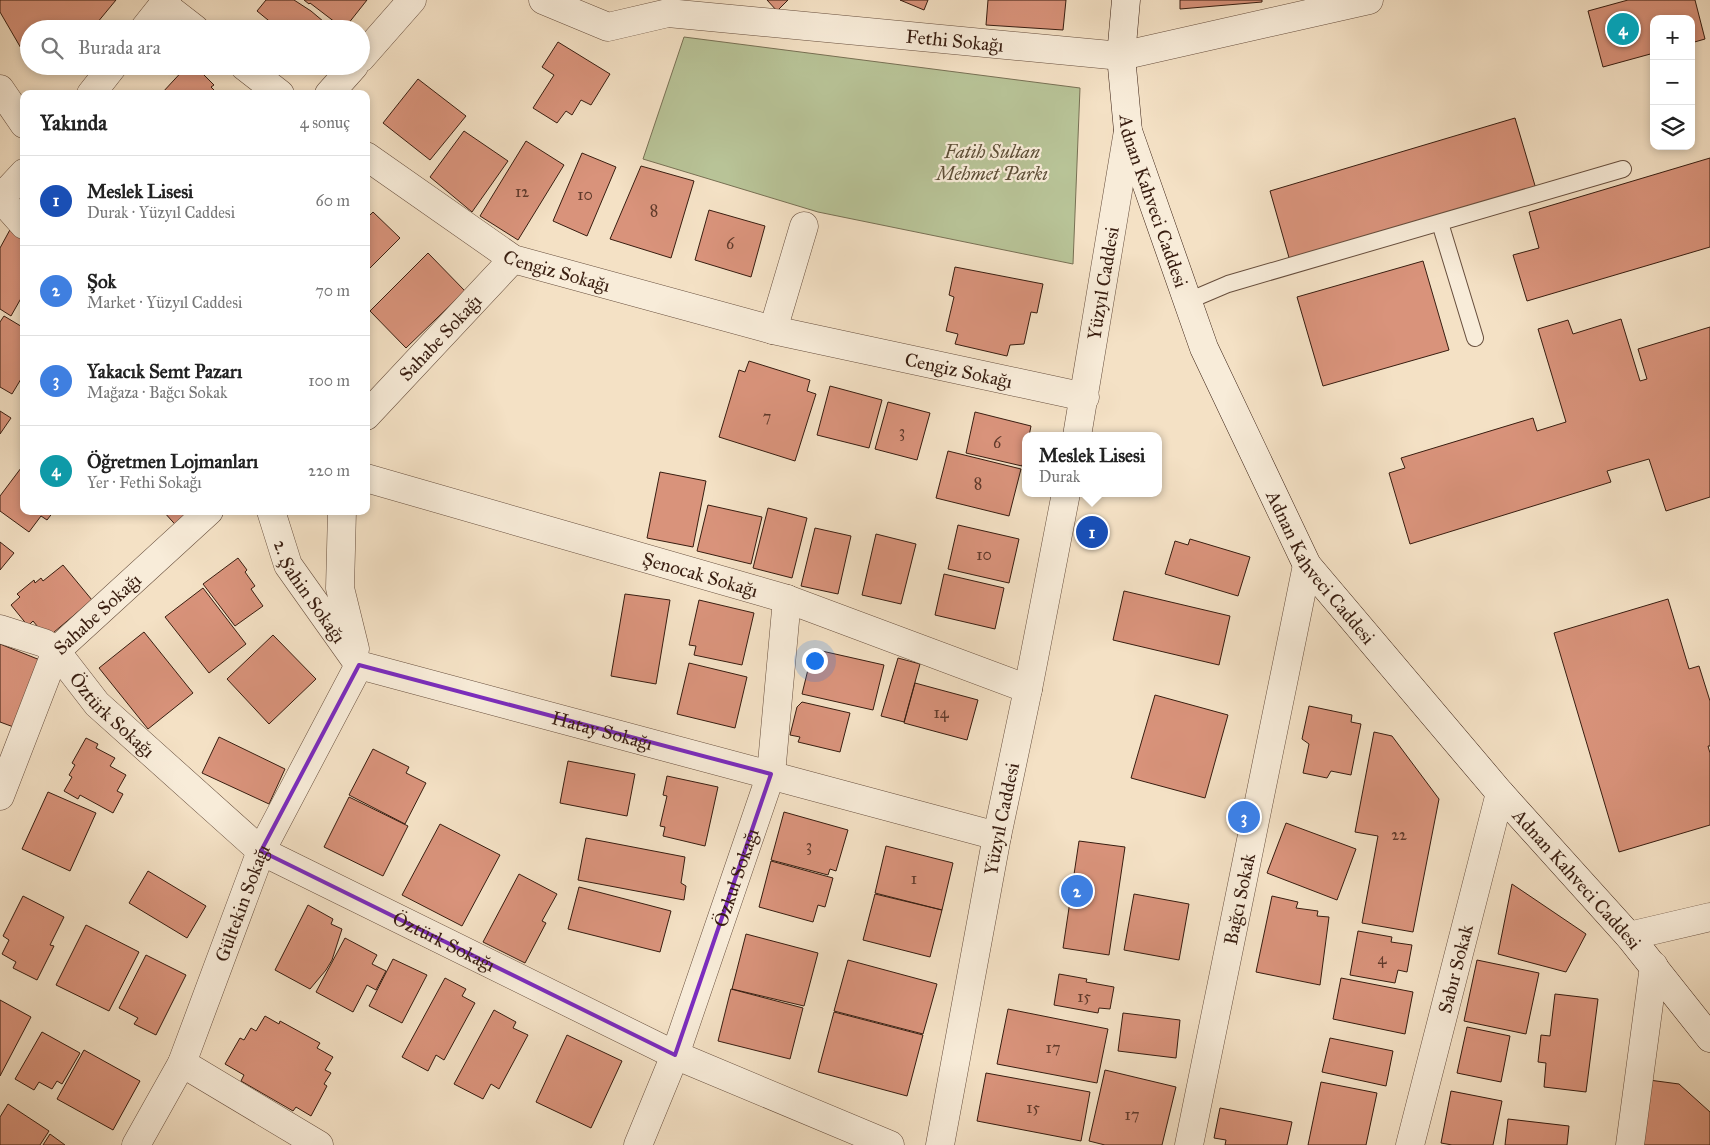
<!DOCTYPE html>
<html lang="tr">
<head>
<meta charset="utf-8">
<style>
	body { margin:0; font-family:"IM FELL Great Primer",serif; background:#f6f6f6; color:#222 }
	.controls { position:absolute; right:15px; top:15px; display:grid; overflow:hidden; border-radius:10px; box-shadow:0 2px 8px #0003 }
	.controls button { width:45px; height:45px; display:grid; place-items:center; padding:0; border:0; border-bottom:1px solid #e0e0e0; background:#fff; color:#222; font:25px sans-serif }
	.you { position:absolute; left:814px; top:660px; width:18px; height:18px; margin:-12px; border:4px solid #fff; border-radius:50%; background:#1a73e8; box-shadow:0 0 0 8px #1a73e833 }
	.badge { display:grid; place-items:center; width:32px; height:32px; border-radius:50%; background:#111827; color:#fff; font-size:16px; font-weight:700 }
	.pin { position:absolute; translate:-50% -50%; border:2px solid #fff; box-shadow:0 1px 5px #0006 }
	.popup { position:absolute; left:1022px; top:432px; width:140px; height:65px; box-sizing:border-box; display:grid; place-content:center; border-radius:10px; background:#fff; filter:drop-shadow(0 1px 4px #0005); font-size:16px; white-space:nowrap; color:#767676 }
	.popup b { font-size:19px; color:#222 }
	.popup::after { content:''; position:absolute; left:50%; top:100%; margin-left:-10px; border:10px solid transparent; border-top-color:#fff }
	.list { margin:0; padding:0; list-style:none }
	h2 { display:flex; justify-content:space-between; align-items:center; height:65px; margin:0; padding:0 20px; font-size:21px }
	h2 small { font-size:16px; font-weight:400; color:#767676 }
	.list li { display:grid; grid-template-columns:32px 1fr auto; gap:15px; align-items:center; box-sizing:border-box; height:90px; padding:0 20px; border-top:1px solid #e0e0e0 }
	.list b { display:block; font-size:19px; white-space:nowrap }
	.list p { margin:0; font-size:16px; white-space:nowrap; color:#767676 }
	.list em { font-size:16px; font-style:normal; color:#767676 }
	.icon { flex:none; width:28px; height:28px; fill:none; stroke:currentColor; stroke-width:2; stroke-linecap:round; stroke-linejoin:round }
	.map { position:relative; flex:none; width:1710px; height:1145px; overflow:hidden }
	.search { position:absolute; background:#fff; box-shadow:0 2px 8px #0003; left:20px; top:20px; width:350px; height:55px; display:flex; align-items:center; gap:12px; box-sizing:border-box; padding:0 18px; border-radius:28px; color:#767676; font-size:19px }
	.panel { position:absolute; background:#fff; box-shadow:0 2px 8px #0003; left:20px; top:90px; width:350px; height:425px; border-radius:10px }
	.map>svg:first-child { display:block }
	.green { fill:#b8c397; stroke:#787054 }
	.building { fill:#d9937b; stroke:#381d10 }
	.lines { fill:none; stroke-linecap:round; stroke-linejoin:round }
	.service-casing { stroke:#674e3d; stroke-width:18 }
	.minor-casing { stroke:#674e3d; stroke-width:29 }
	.tertiary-casing { stroke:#674e3d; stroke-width:29 }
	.secondary-casing { stroke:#381d10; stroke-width:29 }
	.service { stroke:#f8ecd9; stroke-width:16 }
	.minor { stroke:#f8ecd9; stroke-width:28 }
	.tertiary { stroke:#f8ecd9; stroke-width:28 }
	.secondary { stroke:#f8ecd9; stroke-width:28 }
	.marked { fill:none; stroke:#7b2cbf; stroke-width:4; stroke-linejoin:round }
	.labels { text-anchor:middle; stroke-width:4.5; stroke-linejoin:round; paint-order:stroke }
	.number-label { font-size:16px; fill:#603a2b }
	.street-label { font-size:19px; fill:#381d10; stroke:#f8ecd9 }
	.park-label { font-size:19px; font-style:italic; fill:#5e4f38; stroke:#f8ecd9 }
</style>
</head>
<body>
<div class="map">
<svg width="1710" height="1145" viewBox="0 0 1710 1145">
	<rect width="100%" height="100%" fill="#f4e1c5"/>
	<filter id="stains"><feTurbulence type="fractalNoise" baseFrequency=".004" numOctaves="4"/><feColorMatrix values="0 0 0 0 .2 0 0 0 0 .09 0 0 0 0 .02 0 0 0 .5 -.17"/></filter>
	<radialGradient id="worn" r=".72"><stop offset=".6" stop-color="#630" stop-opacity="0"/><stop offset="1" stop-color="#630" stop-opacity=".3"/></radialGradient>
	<path class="green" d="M 684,37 L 1080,88 L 1073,264 L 818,212 L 643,159 Z"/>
	<path class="building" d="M 0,0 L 116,0 L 92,29 L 29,29 L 29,62 L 0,12 Z
		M 266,0 L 294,0 L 311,11 L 330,27 L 329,29 L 279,29 L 257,11 Z
		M 304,0 L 367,0 L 344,29 L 310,3 L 309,4 Z
		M 767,0 L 788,0 L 777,11 Z
		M 900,0 L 928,0 L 924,10 Z
		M 988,0 L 1066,0 L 1063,30 L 986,25 Z
		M 1180,0 L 1262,0 L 1262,2 L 1180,9 Z
		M 1628,0 L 1695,0 L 1705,39 L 1691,43 L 1691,19 L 1654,19 L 1654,53 L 1603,67 L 1588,11 Z
		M 558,42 L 610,74 L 591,105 L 581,100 L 572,115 L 566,111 L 557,123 L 533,108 L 554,75 L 542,67 Z
		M 187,66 L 195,66 L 214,85 L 211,87 L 218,94 L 163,94 L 162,93 Z
		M 418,79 L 466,116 L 430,160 L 383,123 Z
		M 1515,118 L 1536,189 L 1290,261 L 1270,191 Z
		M 464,131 L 508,161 L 472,212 L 430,177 Z
		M 526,141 L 564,165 L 518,240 L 480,216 Z
		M 582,153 L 616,167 L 587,236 L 553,221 Z
		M 1710,158 L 1710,247 L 1527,301 L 1513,255 L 1539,248 L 1529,212 Z
		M 641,166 L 694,181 L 671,258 L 610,239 Z
		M 709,210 L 765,226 L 751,277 L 695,260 Z
		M 373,212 L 400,238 L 366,272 L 366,219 Z
		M 12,226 L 24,241 L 24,293 L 11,316 L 0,309 L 0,248 Z
		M 428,253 L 465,291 L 406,348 L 370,311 Z
		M 1423,261 L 1449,350 L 1323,386 L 1297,297 Z
		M 955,267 L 1043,284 L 1037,313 L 1031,312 L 1024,344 L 1010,345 L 1007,356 L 955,344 L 958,334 L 946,331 L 954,297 L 949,295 Z
		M 4,316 L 24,328 L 24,374 L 12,394 L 0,387 L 0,322 Z
		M 1621,319 L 1640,381 L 1647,379 L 1638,349 L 1710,327 L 1710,497 L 1666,511 L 1649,459 L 1607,471 L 1611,482 L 1410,544 L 1389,473 L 1405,468 L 1401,458 L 1533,418 L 1537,431 L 1566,422 L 1538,329 L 1568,320 L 1573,334 Z
		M 749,361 L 810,380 L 807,391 L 816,394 L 795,461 L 719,437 L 739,370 L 745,372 Z
		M 830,386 L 882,400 L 869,448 L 817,435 Z
		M 888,402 L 930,413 L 917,460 L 875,449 Z
		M 0,411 L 11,418 L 0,434 Z
		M 975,412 L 1031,426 L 1029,436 L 1026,436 L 1026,449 L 1022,466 L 966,453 Z
		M 948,451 L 1021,469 L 1009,516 L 936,498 Z
		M 24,464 L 24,511 L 54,511 L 47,520 L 41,516 L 29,532 L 0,511 L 0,496 Z
		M 660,472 L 706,481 L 693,547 L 647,538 Z
		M 708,505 L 762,517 L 751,564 L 697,551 Z
		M 768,508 L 807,518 L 792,578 L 753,568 Z
		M 163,511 L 189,511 L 182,532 Z
		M 958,525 L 1019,539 L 1009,583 L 948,569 Z
		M 815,528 L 851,536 L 838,594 L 801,586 Z
		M 876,534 L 916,544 L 901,604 L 862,595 Z
		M 1190,539 L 1250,557 L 1238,596 L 1165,574 L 1175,541 L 1188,545 Z
		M 0,542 L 14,553 L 0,570 Z
		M 238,558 L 247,570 L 245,572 L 255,586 L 251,589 L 263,606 L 235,626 L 203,584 Z
		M 63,565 L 92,600 L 47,638 L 33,621 L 28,626 L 11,605 L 20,597 L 17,594 L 34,580 L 35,583 L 41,578 L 43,581 Z
		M 944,574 L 1004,588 L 995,629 L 935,615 Z
		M 203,588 L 246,644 L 209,673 L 165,617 Z
		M 1124,591 L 1230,616 L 1219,665 L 1113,640 Z
		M 625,594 L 670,600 L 656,684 L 611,676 Z
		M 1668,599 L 1689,669 L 1699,666 L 1710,701 L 1710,746 L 1708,746 L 1710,753 L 1710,825 L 1619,852 L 1554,633 Z
		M 699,600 L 754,613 L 742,665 L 694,655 L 696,646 L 689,645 Z
		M 144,632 L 193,693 L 148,729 L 99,668 Z
		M 273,635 L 316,679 L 269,724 L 227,679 Z
		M 0,644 L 45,662 L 19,729 L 0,722 Z
		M 813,649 L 884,665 L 873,710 L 802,694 Z
		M 898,658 L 920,664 L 904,722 L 881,716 Z
		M 689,663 L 747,677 L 735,728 L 677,714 Z
		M 915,683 L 978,700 L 967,740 L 904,723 Z
		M 1155,695 L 1228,715 L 1205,798 L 1131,778 Z
		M 802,702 L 850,713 L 840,752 L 798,742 L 800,737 L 790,735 L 797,707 Z
		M 1309,706 L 1352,715 L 1351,722 L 1361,724 L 1351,775 L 1331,771 L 1327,778 L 1303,773 L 1309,744 L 1302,739 Z
		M 1374,732 L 1392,736 L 1439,799 L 1413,932 L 1362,923 L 1378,836 L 1355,832 Z
		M 219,737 L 285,769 L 269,804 L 202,773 Z
		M 86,738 L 98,744 L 96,748 L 115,758 L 110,766 L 126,775 L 117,791 L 123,794 L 113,813 L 80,795 L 78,799 L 64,791 L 72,777 L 69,775 L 75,765 L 72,763 Z
		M 373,749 L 409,767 L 406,773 L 426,783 L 405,824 L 349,795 Z
		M 568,761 L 635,774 L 627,816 L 560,803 Z
		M 667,776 L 718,787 L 705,846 L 663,836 L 665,827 L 660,826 L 667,796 L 663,795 Z
		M 48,792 L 96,813 L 70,871 L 22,849 Z
		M 349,797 L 408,826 L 383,876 L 324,847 Z
		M 784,812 L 848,830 L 836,871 L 830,869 L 828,875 L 771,860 Z
		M 1286,823 L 1356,849 L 1337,900 L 1267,873 Z
		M 440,824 L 500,855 L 462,926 L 402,895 Z
		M 586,838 L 685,857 L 681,883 L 686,886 L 684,900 L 578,880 Z
		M 1079,841 L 1125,847 L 1109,955 L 1063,948 Z
		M 886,846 L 953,863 L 942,910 L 875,893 Z
		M 771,861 L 833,878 L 825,907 L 818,905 L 813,922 L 759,907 Z
		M 148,871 L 206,906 L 187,938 L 129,903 Z
		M 519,874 L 557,894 L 542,921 L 546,923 L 525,963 L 483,942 Z
		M 1512,884 L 1586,934 L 1566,972 L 1498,954 Z
		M 579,887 L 671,911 L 660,952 L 568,929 Z
		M 875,894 L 942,910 L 930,957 L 863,940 Z
		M 1134,894 L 1189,904 L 1179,960 L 1124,950 Z
		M 23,896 L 64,917 L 50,945 L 54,946 L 37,980 L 13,968 L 16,962 L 2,954 L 9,940 L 3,936 Z
		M 1272,896 L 1298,902 L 1296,908 L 1318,911 L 1317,916 L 1329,917 L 1320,985 L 1256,972 Z
		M 308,905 L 333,919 L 331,924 L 342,929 L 332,960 L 326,970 L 310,989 L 275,970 Z
		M 86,925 L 139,952 L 109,1011 L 56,985 Z
		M 1358,931 L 1392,937 L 1391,942 L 1412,945 L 1407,972 L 1398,970 L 1395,983 L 1350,975 Z
		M 746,934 L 818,953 L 804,1006 L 732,989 Z
		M 345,938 L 377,955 L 372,964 L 386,971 L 376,990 L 367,985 L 353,1012 L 316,992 Z
		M 146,955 L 186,975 L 156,1035 L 134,1024 L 138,1018 L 119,1008 Z
		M 393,959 L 427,975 L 402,1023 L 369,1006 Z
		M 848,960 L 937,984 L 923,1034 L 834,1011 Z
		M 1477,960 L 1539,973 L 1526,1034 L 1464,1021 Z
		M 1059,974 L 1087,979 L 1086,982 L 1114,987 L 1110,1009 L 1099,1008 L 1098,1013 L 1054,1005 Z
		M 445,978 L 466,989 L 462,996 L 475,1003 L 444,1060 L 436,1055 L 428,1071 L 402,1057 Z
		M 1341,978 L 1413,992 L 1405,1034 L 1333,1019 Z
		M 731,989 L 803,1008 L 790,1059 L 718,1041 Z
		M 1555,994 L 1598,999 L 1586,1092 L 1544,1087 L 1546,1063 L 1538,1062 L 1541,1035 L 1550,1036 Z
		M 0,1000 L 31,1017 L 0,1076 Z
		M 1008,1009 L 1108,1029 L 1097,1083 L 997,1064 Z
		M 494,1010 L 516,1022 L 513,1028 L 528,1035 L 499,1089 L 491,1084 L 483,1099 L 454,1084 Z
		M 834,1012 L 923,1035 L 907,1096 L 818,1072 Z
		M 1123,1013 L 1180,1020 L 1176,1058 L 1118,1051 Z
		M 265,1016 L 279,1024 L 280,1021 L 320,1043 L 317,1048 L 333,1057 L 325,1070 L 331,1073 L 324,1084 L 327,1086 L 311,1116 L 296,1107 L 293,1111 L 241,1081 L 244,1075 L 225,1064 L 240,1038 L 244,1040 L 251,1028 L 256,1031 Z
		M 1467,1027 L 1510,1036 L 1501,1082 L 1457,1073 Z
		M 42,1032 L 80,1053 L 62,1084 L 57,1081 L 52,1089 L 39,1082 L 34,1090 L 15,1079 Z
		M 567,1035 L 622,1061 L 591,1128 L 536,1102 Z
		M 1330,1038 L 1393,1051 L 1386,1086 L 1322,1072 Z
		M 84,1050 L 140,1081 L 113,1130 L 57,1099 Z
		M 1105,1070 L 1176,1087 L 1162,1145 L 1105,1145 L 1089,1141 Z
		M 986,1073 L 1090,1092 L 1081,1141 L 977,1121 Z
		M 1649,1080 L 1679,1084 L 1710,1112 L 1710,1145 L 1644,1145 Z
		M 1321,1082 L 1377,1093 L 1366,1145 L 1308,1145 Z
		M 1451,1091 L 1502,1101 L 1493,1145 L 1452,1145 L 1441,1143 Z
		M 8,1104 L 49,1131 L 40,1145 L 0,1145 L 0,1117 Z
		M 1220,1108 L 1292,1122 L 1287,1145 L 1225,1145 L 1226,1140 L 1214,1138 Z
		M 1508,1119 L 1569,1126 L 1567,1145 L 1505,1145 Z
		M 50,1134 L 65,1145 L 43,1145 Z"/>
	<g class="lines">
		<defs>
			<path id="service" d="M 1440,223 L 1475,338
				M 1188,301 L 1228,284 L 1623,169"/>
			<g id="minor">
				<path id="s1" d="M 543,0 L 608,27 L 668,13 L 1121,56 L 1369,0"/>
				<path d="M 164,5 L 195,29"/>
				<path d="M 144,29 L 167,0"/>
				<path d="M 361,58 L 412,0"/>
				<path d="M 244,66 L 280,94"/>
				<path d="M 0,89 L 24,124"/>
				<path d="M 91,94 L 113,66"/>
				<path d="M 329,94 L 354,66"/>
				<path id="s2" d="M 366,156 L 513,259 L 773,330 L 1085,397"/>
				<path d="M 0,199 L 24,173"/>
				<path d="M 1,199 L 24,225"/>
				<path d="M 773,330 L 804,226"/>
				<path id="s3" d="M 366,416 L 513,259"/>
				<path id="s4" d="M 366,478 L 787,599 L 1028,689"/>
				<path id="s5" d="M 271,511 L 288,565 L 359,665"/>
				<path d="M 342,511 L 340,588 L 355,649"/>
				<path id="s6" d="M 0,629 L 44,643 L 56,651 L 97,704 L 261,851 L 675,1055 L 890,1145"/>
				<path id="s7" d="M 359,665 L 997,836"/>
				<path id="s8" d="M 0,796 L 56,651 L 209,511"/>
				<path d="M 1629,936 L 1710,917"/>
				<path d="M 182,1063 L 319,1145"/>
				<path id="s9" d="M 136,1145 L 182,1063 L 261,851 L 359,665"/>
				<path id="s10" d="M 638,1145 L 675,1055 L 771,774 L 787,599"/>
				<path id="s11" d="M 1189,1145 L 1307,565"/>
				<path id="s12" d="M 1410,1145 L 1500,793"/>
				<path d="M 1630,1145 L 1654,966"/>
			</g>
			<g id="tertiary">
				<path id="s13" d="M 1077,436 L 1128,131"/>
				<path id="s14" d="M 940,1145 L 997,836 L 1028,689 L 1066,493"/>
			</g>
			<g id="secondary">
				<path id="s15" d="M 1126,0 L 1121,56 L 1128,131 L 1204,348 L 1307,565 L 1500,793 L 1629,936 L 1710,1038"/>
			</g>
		</defs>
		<use href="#service" class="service-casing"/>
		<use href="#minor" class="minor-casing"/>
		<use href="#tertiary" class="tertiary-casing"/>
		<use href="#secondary" class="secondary-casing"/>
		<use href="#service" class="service"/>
		<use href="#minor" class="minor"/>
		<use href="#tertiary" class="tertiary"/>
		<use href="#secondary" class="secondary"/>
	</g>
	<path class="marked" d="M 359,665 L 771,774 L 675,1055 L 261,851 Z"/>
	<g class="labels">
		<g class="number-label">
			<text x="522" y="197">12</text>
			<text x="585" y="200">10</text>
			<text x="654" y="216">8</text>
			<text x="730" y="249">6</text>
			<text x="767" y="422">7</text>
			<text x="902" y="437">3</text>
			<text x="997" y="448">6</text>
			<text x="978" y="489">8</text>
			<text x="984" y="560">10</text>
			<text x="941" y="718">14</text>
			<text x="1399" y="840">22</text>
			<text x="809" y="851">3</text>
			<text x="914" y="884">1</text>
			<text x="1382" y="964">4</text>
			<text x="1084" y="1002">15</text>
			<text x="1053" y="1053">17</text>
			<text x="1033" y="1113">15</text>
			<text x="1132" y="1120">17</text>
		</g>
		<g class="street-label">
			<text dy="7" stroke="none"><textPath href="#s1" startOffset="420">Fethi Sokağı</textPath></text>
			<text dy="7" stroke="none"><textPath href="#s15" startOffset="206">Adnan Kahveci Caddesi</textPath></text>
			<text dy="7" stroke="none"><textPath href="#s2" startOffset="225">Cengiz Sokağı</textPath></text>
			<text dy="7" stroke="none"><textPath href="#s13" startOffset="155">Yüzyıl Caddesi</textPath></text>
			<text dy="7" stroke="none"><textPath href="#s3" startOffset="108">Sahabe Sokağı</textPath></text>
			<text dy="7" stroke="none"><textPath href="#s2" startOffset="639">Cengiz Sokağı</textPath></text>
			<text dy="7" stroke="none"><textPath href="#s15" startOffset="611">Adnan Kahveci Caddesi</textPath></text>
			<text dy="7" stroke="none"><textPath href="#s4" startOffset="348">Şenocak Sokağı</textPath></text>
			<text dy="7" stroke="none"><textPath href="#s5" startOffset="90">2. Şahin Sokağı</textPath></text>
			<text dy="7" stroke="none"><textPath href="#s8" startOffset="211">Sahabe Sokağı</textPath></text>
			<text dy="7" stroke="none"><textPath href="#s6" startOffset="146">Öztürk Sokağı</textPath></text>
			<text dy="7" stroke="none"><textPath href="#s7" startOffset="252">Hatay Sokağı</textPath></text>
			<text dy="7" stroke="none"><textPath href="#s14" startOffset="332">Yüzyıl Caddesi</textPath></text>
			<text dy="7" stroke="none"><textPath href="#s10" startOffset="285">Özkul Sokağı</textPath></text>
			<text dy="7" stroke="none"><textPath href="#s15" startOffset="1016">Adnan Kahveci Caddesi</textPath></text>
			<text dy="7" stroke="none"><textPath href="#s11" startOffset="251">Bağcı Sokak</textPath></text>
			<text dy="7" stroke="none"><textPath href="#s9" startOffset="265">Gültekin Sokağı</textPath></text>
			<text dy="7" stroke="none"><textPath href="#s6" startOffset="552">Öztürk Sokağı</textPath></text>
			<text dy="7" stroke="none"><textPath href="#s12" startOffset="182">Sabır Sokak</textPath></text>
		</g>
		<g class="park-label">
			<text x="992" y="158">Fatih Sultan<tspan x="992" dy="22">Mehmet Parkı</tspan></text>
		</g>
	</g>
	<rect width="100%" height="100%" filter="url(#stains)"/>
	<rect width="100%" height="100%" fill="url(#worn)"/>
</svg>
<div class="controls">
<button>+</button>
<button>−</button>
<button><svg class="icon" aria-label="layers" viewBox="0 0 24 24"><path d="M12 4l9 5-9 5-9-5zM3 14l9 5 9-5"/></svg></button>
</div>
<div class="you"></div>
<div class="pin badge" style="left:1092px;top:532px;background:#1a4fb4">1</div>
<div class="popup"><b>Meslek Lisesi</b>Durak</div>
<div class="pin badge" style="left:1077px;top:891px;background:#3f7fe0">2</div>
<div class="pin badge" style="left:1244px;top:817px;background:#3f7fe0">3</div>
<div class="pin badge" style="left:1623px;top:29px;background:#0f9aa8">4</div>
<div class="search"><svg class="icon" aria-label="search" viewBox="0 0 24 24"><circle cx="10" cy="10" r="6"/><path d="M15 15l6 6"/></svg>Burada ara</div>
<section class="panel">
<h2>Yakında<small>4 sonuç</small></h2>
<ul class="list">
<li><span class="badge" style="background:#1a4fb4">1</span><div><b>Meslek Lisesi</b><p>Durak · Yüzyıl Caddesi</p></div><em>60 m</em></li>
<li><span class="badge" style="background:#3f7fe0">2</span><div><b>Şok</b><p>Market · Yüzyıl Caddesi</p></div><em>70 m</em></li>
<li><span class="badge" style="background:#3f7fe0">3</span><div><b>Yakacık Semt Pazarı</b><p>Mağaza · Bağcı Sokak</p></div><em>100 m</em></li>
<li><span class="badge" style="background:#0f9aa8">4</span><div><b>Öğretmen Lojmanları</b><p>Yer · Fethi Sokağı</p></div><em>220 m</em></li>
</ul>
</section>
</div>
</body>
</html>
